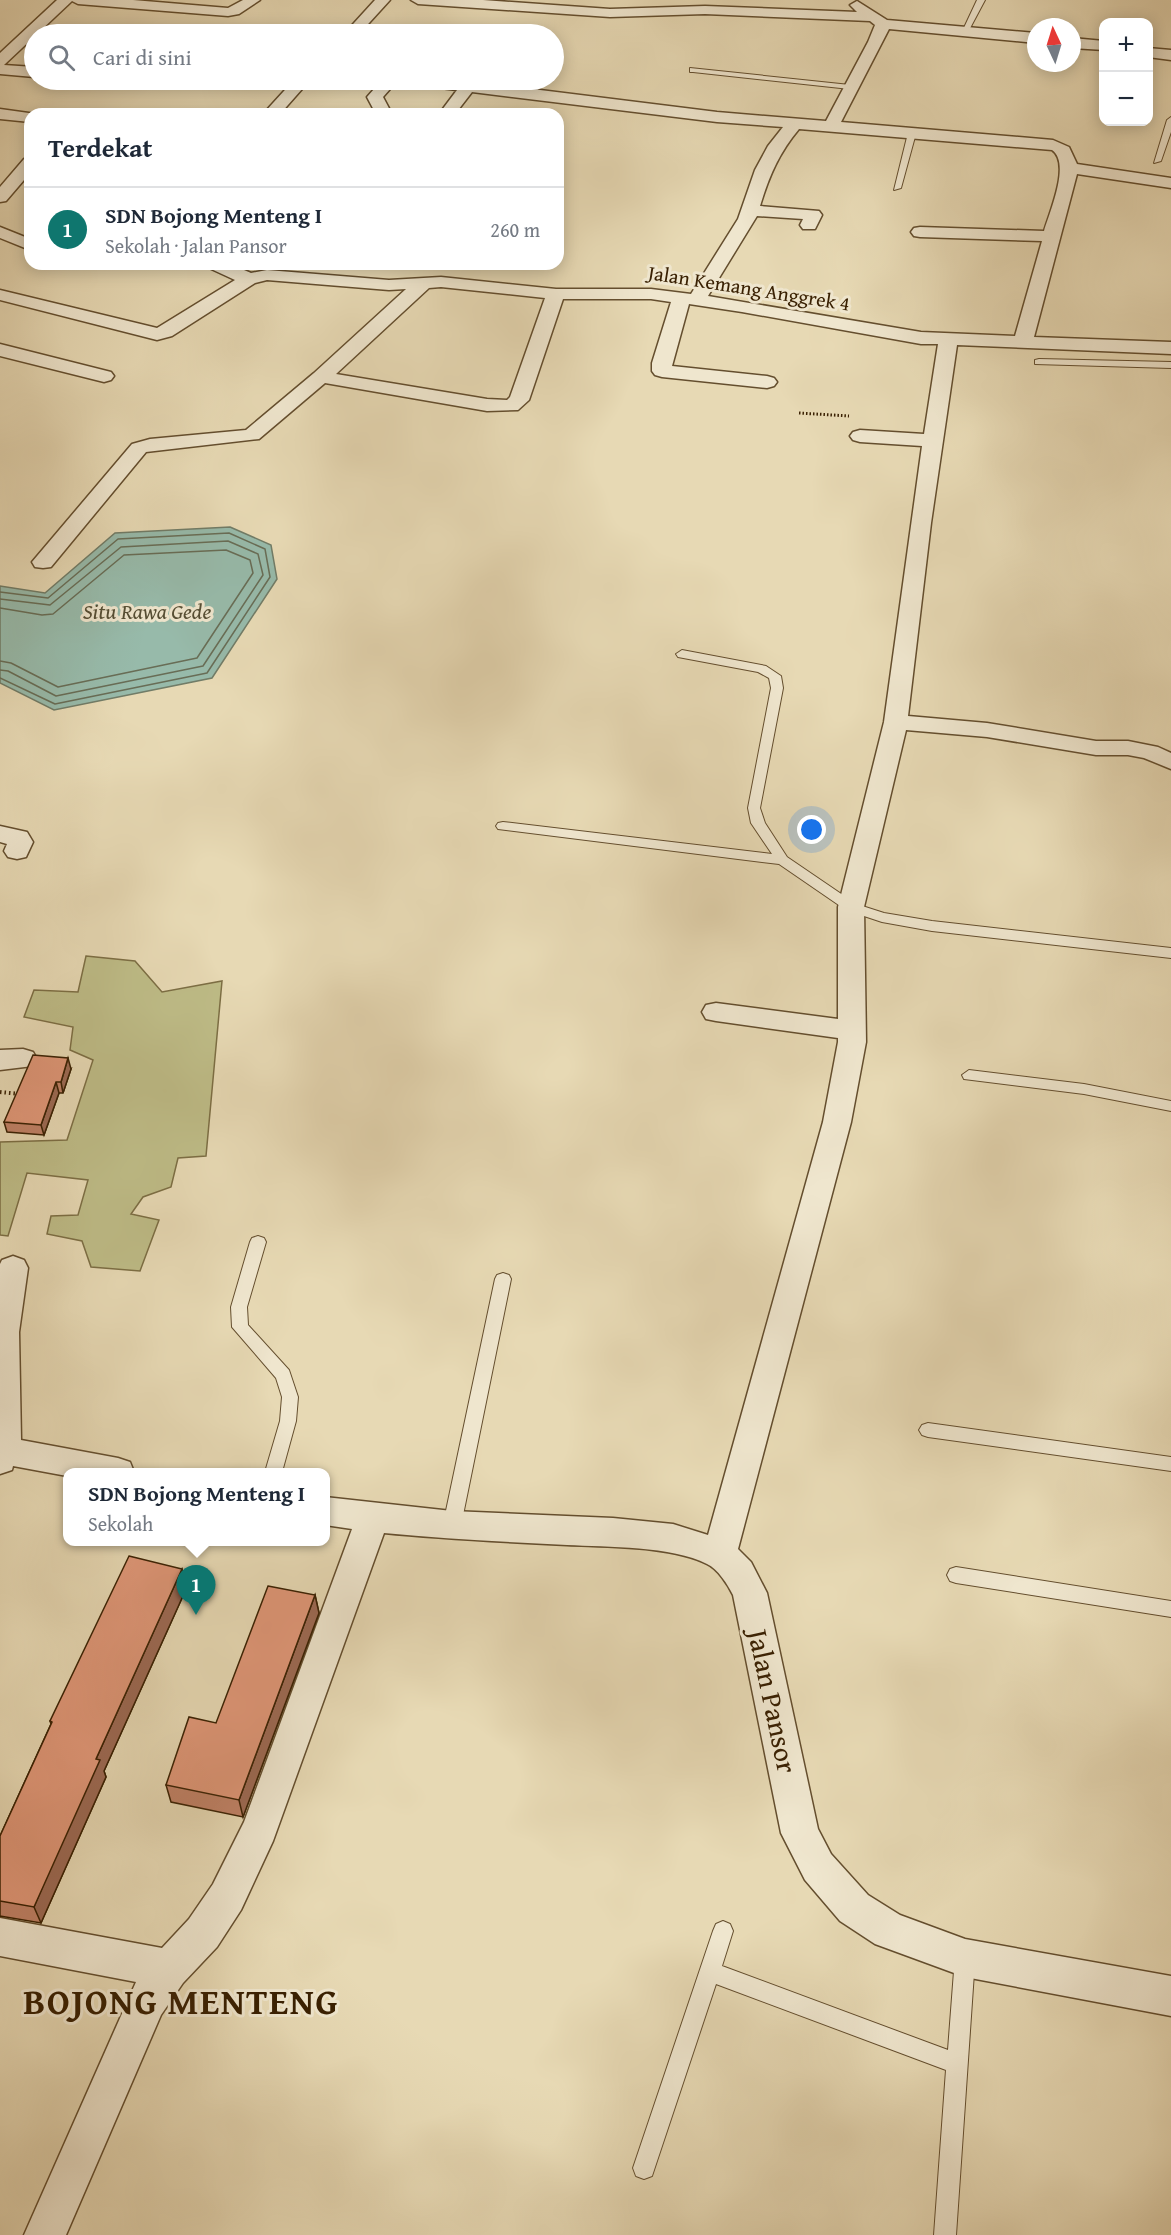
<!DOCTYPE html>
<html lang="id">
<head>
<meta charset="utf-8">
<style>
	body { margin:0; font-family:"Gentium Book Plus",serif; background:#f6f6f7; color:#1f2937 }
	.controls { position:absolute; right:18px; top:18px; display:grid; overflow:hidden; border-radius:12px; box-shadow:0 3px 15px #0003 }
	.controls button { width:54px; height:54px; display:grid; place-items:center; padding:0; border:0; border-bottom:2px solid #e0e1e3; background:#fff; color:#1f2937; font:30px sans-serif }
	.compass { position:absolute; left:1027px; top:18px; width:54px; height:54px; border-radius:50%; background:#fff; box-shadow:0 3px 15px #0003; rotate:356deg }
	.you { position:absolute; left:812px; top:830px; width:21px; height:21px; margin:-15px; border:4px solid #fff; border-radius:50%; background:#1a73e8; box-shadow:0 0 0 9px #1a73e833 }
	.badge { display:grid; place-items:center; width:39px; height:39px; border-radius:50%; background:#0f766e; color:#fff; font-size:20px; font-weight:700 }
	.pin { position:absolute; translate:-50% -50px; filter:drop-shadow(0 2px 3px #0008) }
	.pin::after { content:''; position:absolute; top:32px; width:21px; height:18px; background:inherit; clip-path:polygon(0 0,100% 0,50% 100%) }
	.popup { position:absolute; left:63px; top:1468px; width:267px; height:78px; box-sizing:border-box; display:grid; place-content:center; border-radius:12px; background:#fff; filter:drop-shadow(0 2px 4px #0005); font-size:20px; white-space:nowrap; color:#747a83 }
	.popup b { font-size:22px; color:#1f2937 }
	.popup::after { content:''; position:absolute; left:50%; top:100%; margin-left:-12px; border:12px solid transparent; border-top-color:#fff }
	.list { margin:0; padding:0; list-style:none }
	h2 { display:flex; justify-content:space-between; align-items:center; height:78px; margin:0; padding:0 24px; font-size:26px }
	h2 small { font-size:20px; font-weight:400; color:#747a83 }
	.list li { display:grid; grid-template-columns:39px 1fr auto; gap:18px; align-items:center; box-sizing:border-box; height:84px; padding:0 24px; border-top:2px solid #e0e1e3 }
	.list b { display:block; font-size:22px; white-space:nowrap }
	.list p { margin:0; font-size:20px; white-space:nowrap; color:#747a83 }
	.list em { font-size:20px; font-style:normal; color:#747a83 }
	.icon { flex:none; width:33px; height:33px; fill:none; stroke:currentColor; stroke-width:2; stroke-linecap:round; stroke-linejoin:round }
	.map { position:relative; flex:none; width:1171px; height:2235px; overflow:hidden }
	.search { position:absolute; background:#fff; box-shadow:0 3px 15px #0003; left:24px; top:24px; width:540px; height:66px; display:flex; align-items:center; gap:15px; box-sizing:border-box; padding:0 21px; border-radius:33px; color:#747a83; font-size:22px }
	.panel { position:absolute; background:#fff; box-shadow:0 3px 15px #0003; left:24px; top:108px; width:540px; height:162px; border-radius:18px }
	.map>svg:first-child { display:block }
	.green { fill:#bebc87; stroke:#7c6e44; stroke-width:1.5 }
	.water { fill:#97baaa; stroke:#717c67; stroke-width:1.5 }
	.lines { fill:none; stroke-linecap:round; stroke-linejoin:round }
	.shore { stroke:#686d56; stroke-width:1.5 }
	.lane-casing { stroke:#644e2e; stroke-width:2 }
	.street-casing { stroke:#644e2e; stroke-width:3 }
	.path-far1 { stroke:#392002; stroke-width:3; stroke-dasharray:1.5 2; stroke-linecap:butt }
	.path { stroke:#392002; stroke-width:4; stroke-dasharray:1.5 3; stroke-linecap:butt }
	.lane { fill:#efe6ce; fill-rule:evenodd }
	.street { fill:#efe6ce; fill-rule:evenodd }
	.wall { fill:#c08166; stroke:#392002; stroke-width:1.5 }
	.shaded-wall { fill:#9c6953; stroke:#392002; stroke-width:1.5 }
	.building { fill:#df9677; stroke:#392002; stroke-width:1.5 }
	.labels { text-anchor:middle; stroke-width:6; stroke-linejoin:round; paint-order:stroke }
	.far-street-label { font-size:20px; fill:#392002; stroke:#efe6ce }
	.far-water-label { font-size:22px; font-style:italic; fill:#554e34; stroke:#efe6ce }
	.near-street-label { font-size:28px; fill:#392002; stroke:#efe6ce }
	.near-district-label { font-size:36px; font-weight:bold; letter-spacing:1.5px; fill:#392002; stroke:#efe6ce }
</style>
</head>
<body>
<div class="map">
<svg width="1171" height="2235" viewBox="0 0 1171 2235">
	<rect width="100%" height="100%" fill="#e7d9b4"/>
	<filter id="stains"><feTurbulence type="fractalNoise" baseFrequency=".00333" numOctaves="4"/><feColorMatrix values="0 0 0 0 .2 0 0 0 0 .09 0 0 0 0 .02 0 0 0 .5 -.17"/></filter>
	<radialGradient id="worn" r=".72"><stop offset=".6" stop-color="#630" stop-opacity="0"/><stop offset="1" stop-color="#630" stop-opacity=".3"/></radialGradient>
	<path class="green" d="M 86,956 L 135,961 L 162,992 L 222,981 L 206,1156 L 178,1158 L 171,1187 L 143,1197 L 131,1214 L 159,1220 L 140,1271 L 91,1267 L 82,1241 L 47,1234 L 51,1216 L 78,1215 L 88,1180 L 27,1173 L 8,1236 L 0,1235 L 0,1142 L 67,1140 L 93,1060 L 70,1050 L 73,1027 L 24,1017 L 34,990 L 78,992 Z"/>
	<path class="water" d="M 230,527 L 271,545 L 277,579 L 212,678 L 54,710 L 0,683 L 0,586 L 45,593 L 115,533 Z"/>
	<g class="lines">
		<path class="shore" d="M 0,592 L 48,598 L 118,539 L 229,533 L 265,549 L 270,577 L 207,673 L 55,704 L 0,678
			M 0,599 L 50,605 L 121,547 L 228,541 L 258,554 L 263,575 L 203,666 L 56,696 L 8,671 L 0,670
			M 0,608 L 42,615 L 53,614 L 124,555 L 226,550 L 250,560 L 253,573 L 197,658 L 58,687 L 11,663 L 0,661"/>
		<defs>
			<path id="lane" d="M 977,0 L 985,0 L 968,32 L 962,32 Z
				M 690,68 L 850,85 L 854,87 L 850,89 L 693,72 L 690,72 Z
				M 1171,117 L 1171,132 L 1161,161 L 1154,163 L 1167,120 Z
				M 912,130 L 916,133 L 901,188 L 894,190 L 908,133 Z
				M 1039,359 L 1171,362 L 1171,368 L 1035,364 L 1035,360 Z
				M 682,650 L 766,666 L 781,676 L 783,688 L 760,808 L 765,823 L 787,857 L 856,904 L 884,913 L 932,921 L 1171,948 L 1171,958 L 932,931 L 882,922 L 846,910 L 779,864 L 498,829 L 496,826 L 498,823 L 503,822 L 772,854 L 751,823 L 748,808 L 771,688 L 769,678 L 758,672 L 678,657 L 676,654 Z
				M 969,1070 L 1084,1084 L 1171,1101 L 1171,1111 L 1084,1094 L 964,1079 L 962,1075 Z
				M 258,1236 L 264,1238 L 266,1242 L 247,1307 L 248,1325 L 289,1370 L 298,1397 L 296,1421 L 282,1472 L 265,1472 L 280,1421 L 282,1397 L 276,1378 L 232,1327 L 231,1307 L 250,1242 L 252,1238 Z
				M 503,1273 L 509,1275 L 511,1279 L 461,1525 L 458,1530 L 452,1533 L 446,1530 L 443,1525 L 495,1279 L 497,1275 Z
				M 928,1423 L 1171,1457 L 1171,1471 L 928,1437 L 922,1435 L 919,1430 L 922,1425 Z
				M 956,1567 L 1171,1601 L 1171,1617 L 956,1583 L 950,1581 L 947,1575 L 950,1569 Z
				M 723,1921 L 730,1924 L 733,1931 L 722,1966 L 948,2050 L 955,1958 L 958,1951 L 965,1948 L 972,1951 L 975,1958 L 956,2235 L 934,2235 L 946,2070 L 716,1984 L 652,2176 L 644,2179 L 636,2176 L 633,2168 L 713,1931 L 716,1924 Z"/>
			<path id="street" d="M 57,0 L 133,0 L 228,8 L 243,0 L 260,0 L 239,14 L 228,16 L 78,4 L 72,1 L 4,65 L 34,67 L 34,77 L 0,74 L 0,53 Z
				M 375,0 L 390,0 L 359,34 L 344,34 Z
				M 411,0 L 483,0 L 610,9 L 705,6 L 857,12 L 850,5 L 857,1 L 887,20 L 1036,33 L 1036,43 L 889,29 L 841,122 L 1053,140 L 1069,147 L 1077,164 L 1171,178 L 1171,188 L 1077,174 L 1034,337 L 1171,342 L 1171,354 L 957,345 L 931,523 L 908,716 L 987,723 L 1096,741 L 1128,741 L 1158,747 L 1171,753 L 1171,769 L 1144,758 L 1128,755 L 1096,755 L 987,737 L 906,730 L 864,907 L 866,1042 L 851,1122 L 738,1549 L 751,1562 L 767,1593 L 818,1829 L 831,1854 L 868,1895 L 900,1915 L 965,1939 L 1171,1976 L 1171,2016 L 965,1977 L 875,1944 L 840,1921 L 805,1880 L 781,1833 L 733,1595 C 728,1585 718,1569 707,1564 C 672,1546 607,1547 567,1545 C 506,1542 445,1539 384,1533 L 273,1841 L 241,1910 L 217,1947 L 183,1983 L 161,2015 L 66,2235 L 24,2235 L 136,1982 L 0,1956 L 0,1918 L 162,1948 L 189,1919 L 213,1884 L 244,1822 L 352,1529 L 325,1525 L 325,1497 L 452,1511 L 613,1518 L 673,1524 L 708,1535 L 823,1122 L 838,1042 L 838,1038 L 716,1021 L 706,1019 L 702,1012 L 706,1005 L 716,1003 L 838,1019 L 838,907 L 884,722 L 922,446 L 860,442 L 853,440 L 850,436 L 853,432 L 860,430 L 924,434 L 938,344 L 921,344 L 742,312 L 689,304 L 672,366 L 767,376 L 774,378 L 777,382 L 774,386 L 767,388 L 662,377 L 655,375 L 652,371 L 652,363 L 671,302 L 651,299 L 563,299 L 529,400 L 518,410 L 487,411 L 325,383 L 259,439 L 146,452 L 51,567 L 43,568 L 35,567 L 32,562 L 132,444 L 150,439 L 246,430 L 314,373 L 406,289 L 389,290 L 267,280 L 255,283 L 172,336 L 157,340 L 0,300 L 0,290 L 157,328 L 235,280 L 209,268 L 206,264 L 230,264 L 251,273 L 267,270 L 389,280 L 441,277 L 556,289 L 651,289 L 691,294 L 738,219 L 755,170 L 768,146 L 783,127 L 717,122 L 472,92 L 455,114 L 439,114 L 457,90 L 415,85 L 407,80 L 468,81 L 717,112 L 826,121 L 868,42 L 875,25 L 870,21 L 705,14 L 610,17 L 418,4 ZM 799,129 L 1052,150 C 1071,163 1050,211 1044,231 L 920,227 L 914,228 L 911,232 L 914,236 L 920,237 L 1042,241 L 1015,336 L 921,332 L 708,296 L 757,216 L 803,219 L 800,225 L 803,229 L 815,229 L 822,215 L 819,211 L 760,206 C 769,176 779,153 799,129 ZM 441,287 L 545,298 L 510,397 L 507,400 L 487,399 L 336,374 L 429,288 Z
				M 1072,38 L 1104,41 L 1104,50 L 1072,48 Z
				M 1148,48 L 1171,50 L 1171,60 L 1148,57 Z
				M 105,80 L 122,80 L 114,85 L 108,83 Z
				M 294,80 L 310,80 L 280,114 L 263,114 Z
				M 382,80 L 398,80 L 383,97 L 392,114 L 376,114 L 367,97 Z
				M 0,109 L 36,114 L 30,114 L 30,122 L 0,119 Z
				M 30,158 L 30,173 L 6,201 L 0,202 L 0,187 L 24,159 Z
				M 0,227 L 30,239 L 30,250 L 0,238 Z
				M 0,344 L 111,372 L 114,376 L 111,380 L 104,382 L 0,356 Z
				M 0,826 L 27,832 L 33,842 L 26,857 L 17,859 L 8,857 L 4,851 L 7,844 L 0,842 Z
				M 23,1049 L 33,1052 L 37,1059 L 33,1066 L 0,1070 L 0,1050 Z
				M 13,1256 L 24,1260 L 28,1268 L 19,1332 L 21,1440 L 118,1458 L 130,1462 L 134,1472 L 67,1472 L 67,1476 L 13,1466 L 12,1470 L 0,1474 L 0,1264 L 2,1260 Z"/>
		</defs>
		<use href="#lane" class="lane-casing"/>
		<use href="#street" class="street-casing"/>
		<path class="path-far1" d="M 799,413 L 849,416"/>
		<path class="path" d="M 0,1092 L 20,1094"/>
		<use href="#lane" class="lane"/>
		<use href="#street" class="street"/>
	</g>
	<path class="wall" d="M 71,1069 L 63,1093 L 59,1093 L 44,1135 L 7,1132 L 4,1122 Z
		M 187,1587 L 104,1771 L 106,1777 L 41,1923 L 0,1916 L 0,1917 L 0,1836 L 51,1724 L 50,1721 Z
		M 315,1595 L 319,1613 L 243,1817 L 171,1802 L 166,1785 L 216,1723 Z"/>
	<path class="shaded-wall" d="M 68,1058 L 71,1069 L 63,1093 L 61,1082 Z
		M 56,1082 L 59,1093 L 44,1135 L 41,1125 Z
		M 182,1569 L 187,1587 L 104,1771 L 106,1777 L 41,1923 L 34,1907 L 96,1759 Z
		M 315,1595 L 319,1613 L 243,1817 L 239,1800 Z"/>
	<path class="building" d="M 33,1055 L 68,1058 L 61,1082 L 56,1082 L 41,1125 L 4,1122 Z
		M 129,1556 L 182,1569 L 96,1759 L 100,1760 L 34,1907 L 0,1901 L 0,1836 L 52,1722 L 50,1721 Z
		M 268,1586 L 315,1595 L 239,1800 L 166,1785 L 189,1717 L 216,1723 Z"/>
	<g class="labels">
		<g class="far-street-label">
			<text transform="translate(749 288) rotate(9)" y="7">Jalan Kemang Anggrek 4</text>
		</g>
		<g class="far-water-label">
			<text x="147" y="619">Situ Rawa Gede</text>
		</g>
		<g class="near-street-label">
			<text transform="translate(773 1701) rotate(78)" y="10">Jalan Pansor</text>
		</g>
		<g class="near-district-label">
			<text x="181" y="2014">BOJONG MENTENG</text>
		</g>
	</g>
	<rect width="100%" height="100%" filter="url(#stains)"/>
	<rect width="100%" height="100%" fill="url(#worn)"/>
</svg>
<div class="controls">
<button>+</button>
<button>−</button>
</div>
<svg class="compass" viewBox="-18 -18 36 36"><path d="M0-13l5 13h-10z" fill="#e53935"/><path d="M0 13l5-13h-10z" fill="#747a83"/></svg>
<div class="you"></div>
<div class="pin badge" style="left:196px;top:1615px">1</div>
<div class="popup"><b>SDN Bojong Menteng I</b>Sekolah</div>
<div class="search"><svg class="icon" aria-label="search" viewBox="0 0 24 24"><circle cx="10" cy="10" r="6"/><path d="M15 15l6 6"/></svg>Cari di sini</div>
<section class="panel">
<h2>Terdekat<small></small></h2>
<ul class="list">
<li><span class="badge">1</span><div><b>SDN Bojong Menteng I</b><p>Sekolah · Jalan Pansor</p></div><em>260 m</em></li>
</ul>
</section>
</div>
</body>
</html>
